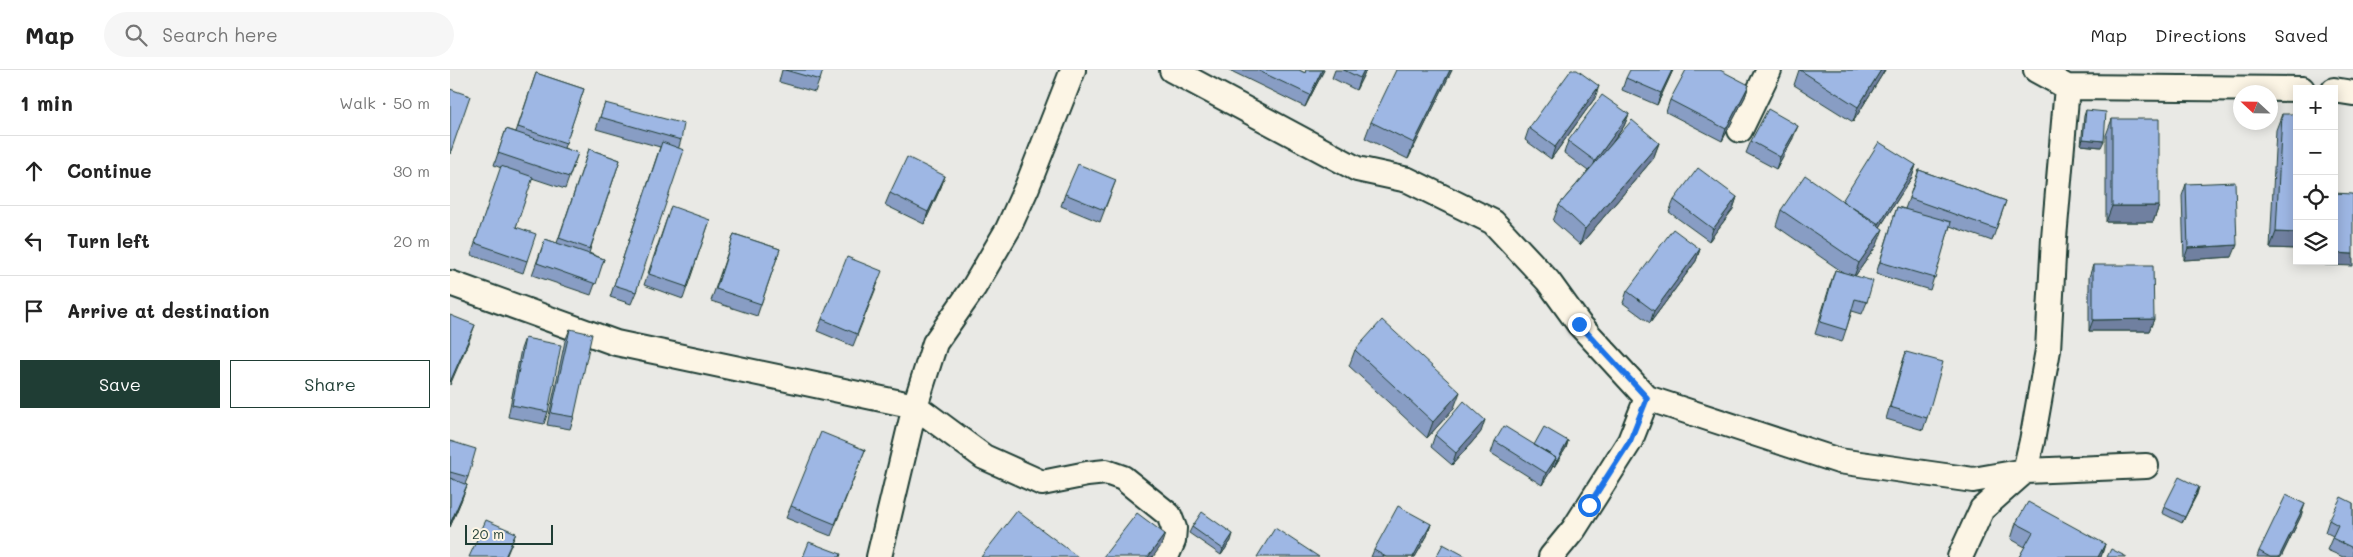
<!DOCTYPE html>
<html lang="en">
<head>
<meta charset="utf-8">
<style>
	body { margin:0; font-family:Mali,sans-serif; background:#f6f6f6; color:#222 }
	.controls { position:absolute; right:15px; top:15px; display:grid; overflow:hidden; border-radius:0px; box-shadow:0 2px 12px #0003 }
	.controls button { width:45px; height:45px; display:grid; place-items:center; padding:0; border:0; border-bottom:1px solid #e0e0e0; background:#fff; color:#222; font:25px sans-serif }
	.compass { position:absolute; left:1783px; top:15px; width:45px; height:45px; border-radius:50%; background:#fff; box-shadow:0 2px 12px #0003; rotate:292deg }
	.scale { position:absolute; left:15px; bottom:12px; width:88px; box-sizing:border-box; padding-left:5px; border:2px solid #1f3d34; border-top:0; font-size:14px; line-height:18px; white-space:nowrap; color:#1f3d34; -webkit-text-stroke:4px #fcf5e5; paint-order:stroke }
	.stop { position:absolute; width:15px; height:15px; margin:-11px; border:4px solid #1a73e8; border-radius:50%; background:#fff }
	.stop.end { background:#1a73e8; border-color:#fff; box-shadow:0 1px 5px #0008 }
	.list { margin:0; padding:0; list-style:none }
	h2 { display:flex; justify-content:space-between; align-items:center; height:65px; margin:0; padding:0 20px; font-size:21px }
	h2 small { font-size:16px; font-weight:400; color:#767676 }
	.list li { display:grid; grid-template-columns:32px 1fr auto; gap:15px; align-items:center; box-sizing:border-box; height:70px; padding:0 20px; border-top:1px solid #e0e0e0 }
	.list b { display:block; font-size:19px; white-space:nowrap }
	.list em { font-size:16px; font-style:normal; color:#767676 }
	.actions { display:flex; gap:10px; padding:15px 20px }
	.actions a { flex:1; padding:11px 0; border:1px solid #1f3d34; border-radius:0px; text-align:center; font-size:18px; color:#1f3d34 }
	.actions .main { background:#1f3d34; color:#fff }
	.icon { flex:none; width:28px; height:28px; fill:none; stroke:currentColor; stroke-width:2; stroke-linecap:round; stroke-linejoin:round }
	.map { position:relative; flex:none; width:1903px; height:487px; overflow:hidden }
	header { display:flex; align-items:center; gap:30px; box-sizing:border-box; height:70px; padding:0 25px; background:#fff; border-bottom:1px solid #e0e0e0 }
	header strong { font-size:24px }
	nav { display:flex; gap:28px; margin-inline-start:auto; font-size:18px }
	.search { width:350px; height:45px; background:#f6f6f6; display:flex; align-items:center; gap:12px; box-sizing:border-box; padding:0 18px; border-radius:28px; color:#767676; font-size:19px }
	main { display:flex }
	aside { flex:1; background:#fff }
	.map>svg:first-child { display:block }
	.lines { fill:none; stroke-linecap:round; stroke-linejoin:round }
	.minor-casing { stroke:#1f3d34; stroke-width:28 }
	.minor { stroke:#fcf5e5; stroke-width:24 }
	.wall { fill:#889dc4; stroke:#1f3d34 }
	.shaded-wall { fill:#6f80a0; stroke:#1f3d34 }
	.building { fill:#9eb7e4; stroke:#1f3d34 }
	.route { stroke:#1a73e8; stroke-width:6 }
</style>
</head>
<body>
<header>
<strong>Map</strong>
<div class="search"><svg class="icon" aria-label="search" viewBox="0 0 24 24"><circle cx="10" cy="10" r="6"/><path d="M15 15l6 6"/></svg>Search here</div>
<nav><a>Map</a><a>Directions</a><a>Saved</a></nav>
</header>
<main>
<aside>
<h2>1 min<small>Walk · 50 m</small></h2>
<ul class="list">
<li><svg class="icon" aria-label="ahead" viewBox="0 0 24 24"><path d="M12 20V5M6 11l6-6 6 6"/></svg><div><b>Continue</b></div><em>30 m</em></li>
<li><svg class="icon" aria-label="left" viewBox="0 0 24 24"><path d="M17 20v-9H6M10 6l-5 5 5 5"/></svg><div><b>Turn left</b></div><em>20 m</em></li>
<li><svg class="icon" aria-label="arrive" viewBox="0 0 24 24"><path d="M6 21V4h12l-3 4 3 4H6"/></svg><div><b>Arrive at destination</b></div></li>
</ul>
<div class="actions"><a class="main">Save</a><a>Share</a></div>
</aside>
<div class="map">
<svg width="1903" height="487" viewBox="0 0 1903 487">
	<rect width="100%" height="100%" fill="#e9e9e5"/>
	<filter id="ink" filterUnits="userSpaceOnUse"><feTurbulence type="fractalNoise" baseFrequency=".02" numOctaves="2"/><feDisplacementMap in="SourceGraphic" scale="10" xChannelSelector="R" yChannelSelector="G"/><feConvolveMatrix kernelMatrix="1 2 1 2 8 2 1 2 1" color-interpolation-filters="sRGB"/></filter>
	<g filter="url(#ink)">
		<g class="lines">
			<defs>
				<path id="minor" d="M 722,0 L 907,99 L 958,110 L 1043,152 L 1098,211 L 1129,254 L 1197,328 L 1389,391 L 1523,410 L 1575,401 L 1696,396
					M 1586,0 L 1617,17 L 1852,19
					M 1884,20 L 1903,23
					M 1290,60 L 1319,0
					M 0,213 L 166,273 L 465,336 L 534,387 L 592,413 L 637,404 L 656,402 L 673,408 L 719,445 L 724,458 L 723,471 L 716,487
					M 429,487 L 465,336 L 485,273 L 524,217 L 558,159 L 577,117 L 623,0
					M 1101,487 L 1124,459 L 1180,371 L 1197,328
					M 1510,487 L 1532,439 L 1575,401 L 1582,371 L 1598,280 L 1604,168 L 1617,17"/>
			</defs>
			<use href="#minor" class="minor-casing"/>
			<use href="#minor" class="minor"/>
		</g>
		<path class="wall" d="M 332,0 L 373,0 L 365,22 L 329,12 Z
			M 779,0 L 849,0 L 855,3 L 856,0 L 874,0 L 855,37 Z
			M 885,0 L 916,0 L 906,20 L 882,8 Z
			M 1002,0 L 958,89 L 915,68 L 921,52 Z
			M 1223,0 L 1207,35 L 1172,20 L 1176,8 Z
			M 1349,0 L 1435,0 L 1403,52 L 1344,15 Z
			M 86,3 L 134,19 L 114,78 L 128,83 L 115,119 L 82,108 L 66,157 L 77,191 L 73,203 L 21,185 L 51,98 L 44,95 L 56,59 L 66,62 Z
			M 1299,15 L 1295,27 L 1272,71 L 1216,42 L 1220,30 Z
			M 1145,28 L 1101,89 L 1075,70 L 1079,58 Z
			M 155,33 L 231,70 L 186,222 L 181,234 L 160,227 L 210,77 L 146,59 Z
			M 1636,40 L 1651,77 L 1631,75 L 1634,46 Z
			M 1179,44 L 1174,56 L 1161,75 L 1209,73 L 1203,89 L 1130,175 L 1103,151 L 1109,135 L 1138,101 L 1114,83 L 1118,71 Z
			M 1832,44 L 1847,179 L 1820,178 L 1826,60 Z
			M 1662,49 L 1709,136 L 1703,152 L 1656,152 L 1656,65 Z
			M 1343,68 L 1326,99 L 1296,83 L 1301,71 Z
			M 139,79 L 170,90 L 139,183 L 154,189 L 141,225 L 82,205 L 95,169 L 107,173 Z
			M 1466,95 L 1462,107 L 1430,157 L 1427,175 L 1405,206 L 1417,232 L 1412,244 L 1402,241 L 1392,272 L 1365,264 L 1381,212 L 1385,200 L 1394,203 L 1326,156 L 1331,140 L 1392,131 Z
			M 1469,100 L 1556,131 L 1542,171 L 1500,156 L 1480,220 L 1426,204 L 1447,137 L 1455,139 Z
			M 495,106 L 491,117 L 474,154 L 435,135 L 440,123 Z
			M 666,110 L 650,152 L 611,136 L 615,124 Z
			M 1736,114 L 1782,187 L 1734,190 L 1732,126 Z
			M 1287,127 L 1283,139 L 1259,171 L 1219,142 L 1224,130 Z
			M 217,148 L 260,150 L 233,229 L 194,215 Z
			M 284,164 L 330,179 L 307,246 L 261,231 Z
			M 1250,179 L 1246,191 L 1200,253 L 1173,233 L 1177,221 Z
			M 1643,195 L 1704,249 L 1699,261 L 1639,261 L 1639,207 Z
			M 428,213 L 403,276 L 367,261 L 372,249 Z
			M 120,259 L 124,347 L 120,359 L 97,355 L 115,271 Z
			M 75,268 L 98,342 L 94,354 L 58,347 L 71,279 Z
			M 905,280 L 1004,338 L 977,368 L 899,296 Z
			M 1456,282 L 1477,348 L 1473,360 L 1436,349 L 1452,294 Z
			M 1031,362 L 1002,395 L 981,377 L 985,365 Z
			M 0,371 L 18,407 L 15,414 L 17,415 L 11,431 L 0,457 Z
			M 1045,371 L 1084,375 L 1118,371 L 1116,378 L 1104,397 L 1103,396 L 1101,400 L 1092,415 L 1041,383 Z
			M 415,380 L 381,466 L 336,448 L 341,436 Z
			M 1747,424 L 1732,453 L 1712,443 L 1714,437 Z
			M 1903,433 L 1903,487 L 1893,487 L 1877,480 L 1883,466 L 1875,462 L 1879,450 Z
			M 1851,446 L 1831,487 L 1807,487 L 1809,481 Z
			M 1566,453 L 1655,474 L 1651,487 L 1569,487 L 1575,477 L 1561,469 Z
			M 981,454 L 977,466 L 965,487 L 921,487 L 924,480 Z
			M 742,457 L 781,471 L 771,485 L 739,463 Z"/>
		<path class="shaded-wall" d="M 872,0 L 874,0 L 855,37 L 860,25 Z
			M 914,0 L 916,0 L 906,20 L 910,8 Z
			M 1000,0 L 1002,0 L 958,89 L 964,73 Z
			M 1222,0 L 1223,0 L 1207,35 L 1211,23 Z
			M 1431,0 L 1435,0 L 1403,52 L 1408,37 Z
			M 1299,15 L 1295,27 L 1272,71 L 1276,59 Z
			M 1149,16 L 1145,28 L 1101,89 L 1105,77 Z
			M 1179,44 L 1174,56 L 1141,103 L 1145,91 Z
			M 1348,56 L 1343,68 L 1326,99 L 1330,87 Z
			M 1633,69 L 1654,71 L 1651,77 L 1631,75 Z
			M 1209,73 L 1203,89 L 1130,175 L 1135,159 Z
			M 1466,95 L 1462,107 L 1425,165 L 1429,154 Z
			M 495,106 L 491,117 L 474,154 L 478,142 Z
			M 1287,127 L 1283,139 L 1259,171 L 1263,159 Z
			M 1662,136 L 1709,136 L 1703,152 L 1656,152 Z
			M 1433,159 L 1427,175 L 1403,209 L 1409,193 Z
			M 1826,162 L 1847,163 L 1847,179 L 1820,178 Z
			M 1787,175 L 1782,187 L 1734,190 L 1738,178 Z
			M 1250,179 L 1246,191 L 1200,253 L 1204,241 Z
			M 1884,183 L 1903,184 L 1903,196 L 1875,195 L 1877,191 L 1884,191 Z
			M 1704,249 L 1699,261 L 1639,261 L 1643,250 Z
			M 25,255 L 19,271 L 0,315 L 0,312 Z
			M 1010,322 L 1004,338 L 977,368 L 983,352 Z
			M 1035,350 L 1031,362 L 1002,395 L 1006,383 Z
			M 1118,371 L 1116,378 L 1104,397 L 1107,391 Z
			M 1106,388 L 1101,400 L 1092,415 L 1096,403 Z
			M 17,415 L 11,431 L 0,457 L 0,454 Z
			M 1749,417 L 1747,424 L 1732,453 L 1735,447 Z
			M 1855,434 L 1851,446 L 1831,487 L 1829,487 Z
			M 981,454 L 977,466 L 965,487 L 963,487 Z
			M 66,463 L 56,487 L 55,487 Z
			M 715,464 L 711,476 L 703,487 L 698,487 Z
			M 783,464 L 781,471 L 771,485 L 773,479 Z
			M 1655,474 L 1651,487 L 1648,487 Z"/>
		<path class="building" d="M 335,0 L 373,0 L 370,10 Z
			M 807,0 L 849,0 L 855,3 L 856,0 L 872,0 L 860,25 Z
			M 894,0 L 914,0 L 910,8 Z
			M 946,0 L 1000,0 L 964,73 L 921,52 Z
			M 1121,0 L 1127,0 L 1149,16 L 1105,77 L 1079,58 Z
			M 1180,0 L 1222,0 L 1211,23 L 1176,8 Z
			M 1236,0 L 1270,0 L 1299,15 L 1276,59 L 1220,30 Z
			M 1350,0 L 1431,0 L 1408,37 Z
			M 86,3 L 134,19 L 116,73 L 68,57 Z
			M 0,19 L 20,26 L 0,84 Z
			M 1152,25 L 1179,44 L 1145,91 L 1118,71 Z
			M 155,33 L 234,54 L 231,70 L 150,47 Z
			M 1318,39 L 1348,56 L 1330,87 L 1301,71 Z
			M 1636,40 L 1656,42 L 1654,71 L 1633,69 Z
			M 1832,44 L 1847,44 L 1847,163 L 1826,162 Z
			M 1662,49 L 1709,49 L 1709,136 L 1662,136 Z
			M 1182,50 L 1209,73 L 1135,159 L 1109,135 Z
			M 56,59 L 128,83 L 119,107 L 48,83 Z
			M 212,72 L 234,80 L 186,222 L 164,215 Z
			M 1429,72 L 1466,95 L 1429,154 L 1392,131 Z
			M 139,79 L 170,90 L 140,179 L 109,168 Z
			M 457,87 L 495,106 L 478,142 L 440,123 Z
			M 628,94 L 666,110 L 654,140 L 615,124 Z
			M 51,96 L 83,107 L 66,157 L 86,164 L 77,191 L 25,173 Z
			M 1248,98 L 1287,127 L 1263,159 L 1224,130 Z
			M 1469,100 L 1556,131 L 1546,159 L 1459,128 Z
			M 1355,105 L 1433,159 L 1409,193 L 1331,140 Z
			M 1785,112 L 1787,175 L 1738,178 L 1736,114 Z
			M 1884,123 L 1903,124 L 1903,184 L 1884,183 Z
			M 221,136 L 260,150 L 237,217 L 199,204 Z
			M 1447,137 L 1501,152 L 1485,208 L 1430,192 Z
			M 1223,159 L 1250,179 L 1204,241 L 1177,221 Z
			M 284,164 L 330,179 L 311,234 L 266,219 Z
			M 95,169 L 154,189 L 146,214 L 87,193 Z
			M 397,187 L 432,201 L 407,264 L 372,249 Z
			M 1643,195 L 1703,195 L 1704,249 L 1643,250 Z
			M 1385,200 L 1423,211 L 1417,232 L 1405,229 L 1396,260 L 1370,252 Z
			M 0,245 L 25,255 L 0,312 Z
			M 932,250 L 1010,322 L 983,352 L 905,280 Z
			M 120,259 L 142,264 L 124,347 L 101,343 Z
			M 75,268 L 111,275 L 98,342 L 62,335 Z
			M 1456,282 L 1493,292 L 1477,348 L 1440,337 Z
			M 1014,331 L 1035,350 L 1006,383 L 985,365 Z
			M 1054,356 L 1106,388 L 1096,403 L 1045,371 Z
			M 1094,357 L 1118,371 L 1107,391 L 1105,390 L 1106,388 L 1084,375 Z
			M 371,362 L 415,380 L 385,454 L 341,436 Z
			M 0,371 L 26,379 L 18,407 L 0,402 Z
			M 1729,407 L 1749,417 L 1735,447 L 1714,437 Z
			M 0,408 L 17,415 L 0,454 Z
			M 1836,425 L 1855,434 L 1829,487 L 1820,487 L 1809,481 Z
			M 1891,427 L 1903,433 L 1903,478 L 1882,468 L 1888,455 L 1879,450 Z
			M 1578,432 L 1655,474 L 1648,487 L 1569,487 L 1583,462 L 1566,453 Z
			M 948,436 L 981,454 L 963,487 L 936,487 L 924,480 Z
			M 567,441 L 628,487 L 531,487 Z
			M 752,442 L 783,464 L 773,479 L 742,457 Z
			M 687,443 L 715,464 L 698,487 L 653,487 Z
			M 36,450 L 66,463 L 55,487 L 19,487 Z
			M 825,458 L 869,487 L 807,487 Z
			M 359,472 L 391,484 L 390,487 L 353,487 Z
			M 993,474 L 1017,487 L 986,487 Z
			M 1661,479 L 1677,487 L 1657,487 Z"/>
	</g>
	<g class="lines" filter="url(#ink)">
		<path class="route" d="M 1129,254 L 1197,328 L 1180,371 L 1139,435"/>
	</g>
</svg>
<div class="controls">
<button>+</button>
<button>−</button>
<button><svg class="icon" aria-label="locate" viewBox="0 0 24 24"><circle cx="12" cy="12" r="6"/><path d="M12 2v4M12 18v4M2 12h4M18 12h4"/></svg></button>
<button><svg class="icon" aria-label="layers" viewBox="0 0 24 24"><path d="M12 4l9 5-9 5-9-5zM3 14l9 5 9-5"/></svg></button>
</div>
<svg class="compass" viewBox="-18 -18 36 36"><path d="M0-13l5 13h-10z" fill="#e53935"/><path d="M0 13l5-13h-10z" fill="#767676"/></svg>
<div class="scale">20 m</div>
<div class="stop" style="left:1139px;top:435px"></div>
<div class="stop end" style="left:1129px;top:254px"></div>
</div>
</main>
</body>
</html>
